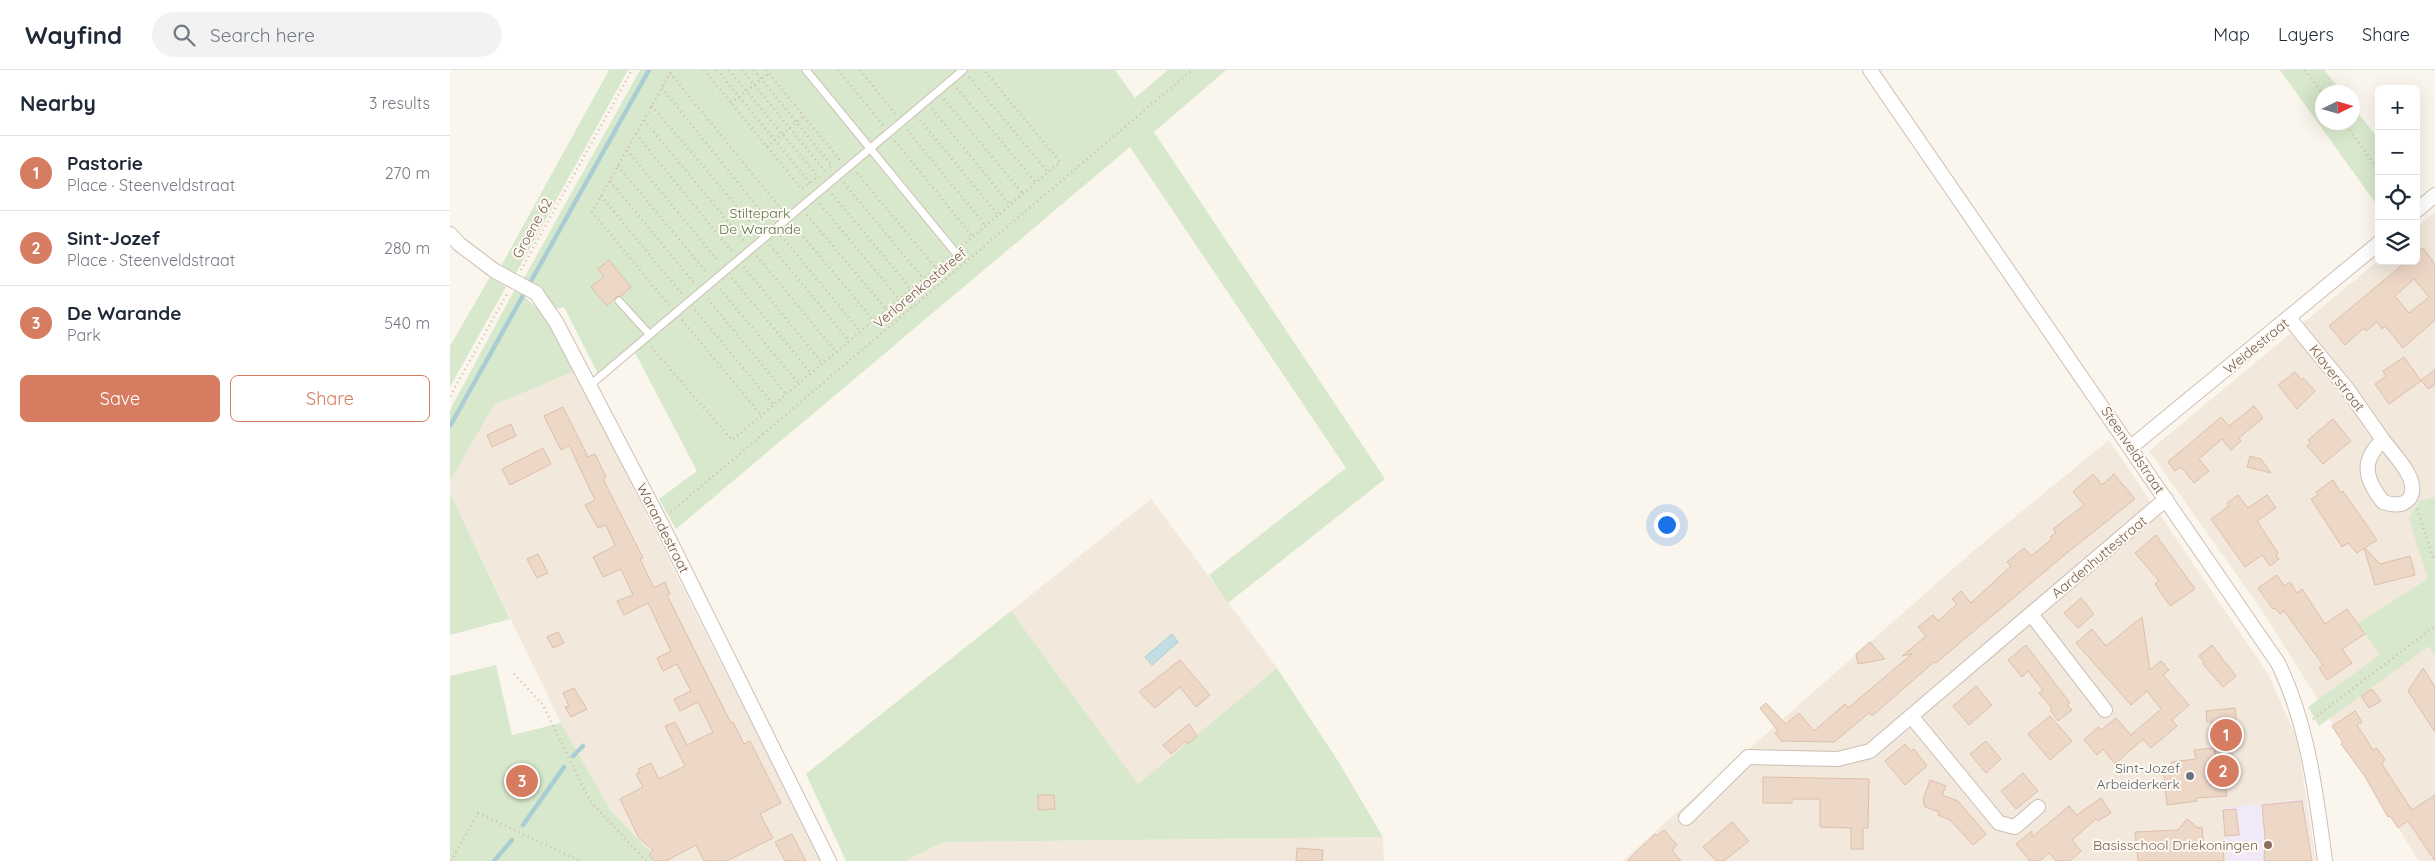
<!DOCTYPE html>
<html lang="en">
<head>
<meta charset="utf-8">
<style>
	body { margin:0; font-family:Quicksand,sans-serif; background:#f2f2f3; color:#1f2937 }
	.controls { position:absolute; right:15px; top:15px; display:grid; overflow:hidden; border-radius:8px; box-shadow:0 5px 20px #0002 }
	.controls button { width:45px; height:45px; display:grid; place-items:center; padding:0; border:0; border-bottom:1px solid #e0e1e3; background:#fff; color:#1f2937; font:25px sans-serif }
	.compass { position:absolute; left:1865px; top:15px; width:45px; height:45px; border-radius:50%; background:#fff; box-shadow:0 5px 20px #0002; rotate:85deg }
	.you { position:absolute; left:1216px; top:454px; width:18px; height:18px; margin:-12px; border:4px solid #fff; border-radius:50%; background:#1a73e8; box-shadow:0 0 0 8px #1a73e833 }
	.badge { display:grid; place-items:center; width:32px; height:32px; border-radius:50%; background:#d67c60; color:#fff; font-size:16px; font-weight:700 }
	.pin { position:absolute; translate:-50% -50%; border:2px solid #fff; box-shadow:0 1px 5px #0006 }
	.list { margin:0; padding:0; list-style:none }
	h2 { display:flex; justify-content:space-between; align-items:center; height:65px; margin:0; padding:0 20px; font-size:21px }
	h2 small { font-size:16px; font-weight:400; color:#747a83 }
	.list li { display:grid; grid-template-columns:32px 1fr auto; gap:15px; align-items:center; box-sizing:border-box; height:75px; padding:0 20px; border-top:1px solid #e0e1e3 }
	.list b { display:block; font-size:19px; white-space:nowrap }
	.list p { margin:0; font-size:16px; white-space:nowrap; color:#747a83 }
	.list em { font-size:16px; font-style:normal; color:#747a83 }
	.actions { display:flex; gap:10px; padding:15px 20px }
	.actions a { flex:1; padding:11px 0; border:1px solid #d67c60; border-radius:8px; text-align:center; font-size:18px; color:#d67c60 }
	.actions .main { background:#d67c60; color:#fff }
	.icon { flex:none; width:28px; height:28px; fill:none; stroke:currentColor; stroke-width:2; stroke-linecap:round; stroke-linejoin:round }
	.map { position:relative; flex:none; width:1985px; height:791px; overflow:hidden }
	header { display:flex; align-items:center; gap:30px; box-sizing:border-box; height:70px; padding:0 25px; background:#fff; border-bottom:1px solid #e0e1e3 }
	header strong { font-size:24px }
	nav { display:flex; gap:28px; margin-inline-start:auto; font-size:18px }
	.search { width:350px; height:45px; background:#f2f2f3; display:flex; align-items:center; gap:12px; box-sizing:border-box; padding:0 18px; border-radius:28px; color:#747a83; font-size:19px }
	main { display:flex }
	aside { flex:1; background:#fff }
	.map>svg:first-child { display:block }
	.residential { fill:#f2e8dc }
	.education { fill:#f2e9f8 }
	.green { fill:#d7e8cc }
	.water { fill:#c2dee3; stroke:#aacdd4 }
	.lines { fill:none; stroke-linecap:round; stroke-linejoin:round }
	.stream { stroke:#aacdd4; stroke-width:4.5 }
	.building { fill:#edd7c7; stroke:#debea9; fill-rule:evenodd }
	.lane-casing { stroke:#cdbeb3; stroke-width:9 }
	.street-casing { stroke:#cdbeb3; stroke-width:16 }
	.path { stroke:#d3baaa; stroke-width:2.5; stroke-dasharray:1 4; stroke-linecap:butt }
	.lane { stroke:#fff; stroke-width:7 }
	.street { stroke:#fff; stroke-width:14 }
	.street-bridge-casing { stroke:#cdbeb3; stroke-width:16; stroke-linecap:butt }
	.street-bridge { stroke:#fff; stroke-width:14 }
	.worship-dot { fill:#6b7280; stroke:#fefaf3; stroke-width:2 }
	.education-dot { fill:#8d6e63; stroke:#fefaf3; stroke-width:2 }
	.labels { text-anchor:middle; stroke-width:4; stroke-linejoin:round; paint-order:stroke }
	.park-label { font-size:14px; fill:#57784b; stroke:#fefaf3 }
	.street-label { font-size:14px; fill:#745e51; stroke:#fefaf3 }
	.worship-label { font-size:14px; fill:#5b616d; stroke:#fefaf3; text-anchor:end }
	.education-label { font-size:14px; fill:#785e54; stroke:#fefaf3; text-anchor:end }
</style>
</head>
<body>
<header>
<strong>Wayfind</strong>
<div class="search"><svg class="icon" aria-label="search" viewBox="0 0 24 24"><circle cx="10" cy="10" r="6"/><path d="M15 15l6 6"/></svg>Search here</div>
<nav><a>Map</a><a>Layers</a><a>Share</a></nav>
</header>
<main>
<aside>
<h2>Nearby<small>3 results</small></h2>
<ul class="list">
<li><span class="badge">1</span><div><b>Pastorie</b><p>Place · Steenveldstraat</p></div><em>270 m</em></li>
<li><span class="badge">2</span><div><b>Sint-Jozef</b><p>Place · Steenveldstraat</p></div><em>280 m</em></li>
<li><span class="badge">3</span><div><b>De Warande</b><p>Park</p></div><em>540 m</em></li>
</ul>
<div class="actions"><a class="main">Save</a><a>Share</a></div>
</aside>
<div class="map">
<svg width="1985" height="791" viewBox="0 0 1985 791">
	<rect width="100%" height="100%" fill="#fbf6ed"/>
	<path class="residential" d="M 1985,142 L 1985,791 L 1969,791 L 1813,542 L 1699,381 L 1929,190 L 1966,191 L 1966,158 Z
		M 125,301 L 250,552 L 372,791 L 209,791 L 161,741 L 111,653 L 0,423 L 0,411 L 44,335 Z
		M 1659,370 L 1818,604 L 1847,668 L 1866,791 L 1172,791 L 1521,483 Z
		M 701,429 L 827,598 L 688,714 L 561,541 Z
		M 933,767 L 934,791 L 455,791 L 493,772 Z"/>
	<path class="education" d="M 1854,729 L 1863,791 L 1777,791 L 1772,738 Z"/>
	<path class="green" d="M 159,0 L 178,0 L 65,205 L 51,196 Z
		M 190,0 L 665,0 L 685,28 L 718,0 L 776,0 L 704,62 L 935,409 L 778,533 L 759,505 L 896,398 L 680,77 L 226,459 L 209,429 L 247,401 L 181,275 L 148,304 L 114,237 L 105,240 L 74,208 Z
		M 1830,0 L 1874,0 L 1892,22 L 1872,22 L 1872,52 L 1902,52 L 1903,36 L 1929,70 L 1929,138 Z
		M 40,207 L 56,217 L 0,317 L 0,276 Z
		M 65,219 L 92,242 L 125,301 L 44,335 L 0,411 L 0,340 Z
		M 0,423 L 60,549 L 0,565 Z
		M 1985,427 L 1985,585 L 1979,576 L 1869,656 L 1858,637 L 1930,585 L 1908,553 L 1978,509 L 1959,448 L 1970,431 Z
		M 561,541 L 688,714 L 827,598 L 888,691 L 933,767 L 493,772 L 455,791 L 396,791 L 356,704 Z
		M 46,595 L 62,665 L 111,653 L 161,741 L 209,791 L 0,791 L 0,606 Z"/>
	<path class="water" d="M 722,564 L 728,572 L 702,595 L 695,587 Z"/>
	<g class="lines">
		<path class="stream" d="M 0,356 L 199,0
			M 123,686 L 133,676
			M 73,755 L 114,697
			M 44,791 L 62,770"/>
	</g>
	<path class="building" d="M 1973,178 L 1985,194 L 1985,250 L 1953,278 L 1935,256 L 1932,259 L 1927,252 L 1916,261 L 1914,258 L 1895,275 L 1879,256 L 1957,191 L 1966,191 L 1966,183 ZM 1964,209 L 1979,227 L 1959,243 L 1945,226 Z
		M 159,190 L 181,217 L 171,226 L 166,227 L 157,236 L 141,217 L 154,206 L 148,199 Z
		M 1954,287 L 1971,311 L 1939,334 L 1925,314 L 1936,306 L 1933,301 Z
		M 1985,300 L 1985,315 L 1978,319 L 1971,310 Z
		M 1845,302 L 1851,310 L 1853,308 L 1865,321 L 1847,339 L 1828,315 Z
		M 1804,336 L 1813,348 L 1789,368 L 1791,371 L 1781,380 L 1772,369 L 1749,389 L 1759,401 L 1744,413 L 1731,397 L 1725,401 L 1718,392 L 1771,347 L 1779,356 Z
		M 113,337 L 138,387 L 145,384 L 156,407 L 153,409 L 193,488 L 190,489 L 204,518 L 215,512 L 220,524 L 217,525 L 281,653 L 283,652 L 294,674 L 300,671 L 331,733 L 310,744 L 323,768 L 277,791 L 254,791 L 246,775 L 216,791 L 205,791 L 199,786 L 203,780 L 189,768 L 170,729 L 193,717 L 186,704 L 190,702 L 188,699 L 201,693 L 209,709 L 235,696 L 215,656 L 225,652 L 237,675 L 263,662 L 248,632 L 230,641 L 224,629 L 241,621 L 227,594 L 213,601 L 207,588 L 221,581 L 198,533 L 174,545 L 167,531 L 183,525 L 171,499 L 153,507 L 143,487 L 165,476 L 156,455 L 148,458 L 135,435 L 145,430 L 119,375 L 111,380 L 94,346 Z
		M 1883,349 L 1901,371 L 1873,394 L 1857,376 L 1860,373 L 1858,370 Z
		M 61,354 L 66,366 L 42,377 L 37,365 Z
		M 93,378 L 101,394 L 60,415 L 52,399 Z
		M 1800,386 L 1811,389 L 1821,403 L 1797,397 Z
		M 1643,404 L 1652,415 L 1664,404 L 1685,429 L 1618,482 L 1486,593 L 1484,592 L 1422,646 L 1419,643 L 1384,672 L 1331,671 L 1325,663 L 1328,661 L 1310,638 L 1316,633 L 1336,654 L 1349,643 L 1364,661 L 1395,634 L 1398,638 L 1462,584 L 1452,586 L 1476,566 L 1468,557 L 1483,545 L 1488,551 L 1507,534 L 1502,529 L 1511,521 L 1521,533 L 1561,496 L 1557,492 L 1574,478 L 1581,486 L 1602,469 L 1600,467 L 1606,463 L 1603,459 L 1634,435 L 1623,422 Z
		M 1883,410 L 1891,423 L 1893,421 L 1927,470 L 1915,478 L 1930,494 L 1960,486 L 1965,505 L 1925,515 L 1914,478 L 1907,483 L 1898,473 L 1892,477 L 1861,429 L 1868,425 L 1866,422 Z
		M 1788,425 L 1798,438 L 1817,425 L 1826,438 L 1807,451 L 1828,483 L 1826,485 L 1829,489 L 1820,496 L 1812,485 L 1795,497 L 1761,449 L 1779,436 L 1777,433 Z
		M 1706,465 L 1745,519 L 1720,536 L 1705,514 L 1709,511 L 1685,483 Z
		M 88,484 L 98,503 L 87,508 L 77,489 Z
		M 1827,505 L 1834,516 L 1840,512 L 1847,523 L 1852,519 L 1875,554 L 1897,539 L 1915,564 L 1892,579 L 1902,593 L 1877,610 L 1869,598 L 1873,595 L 1834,541 L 1830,544 L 1825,538 L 1823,539 L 1808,518 Z
		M 1631,528 L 1644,544 L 1628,558 L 1614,543 Z
		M 1692,547 L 1700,600 L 1711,591 L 1719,600 L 1713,605 L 1739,635 L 1722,650 L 1727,656 L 1701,678 L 1693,669 L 1665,694 L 1653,679 L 1647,685 L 1634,670 L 1648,657 L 1651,660 L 1666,648 L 1681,665 L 1711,639 L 1697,621 L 1681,635 L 1626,573 L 1642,559 L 1656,576 Z
		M 108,562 L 114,573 L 103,578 L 97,567 Z
		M 1420,572 L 1435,589 L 1408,594 L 1406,584 Z
		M 1576,575 L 1620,633 L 1617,635 L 1622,640 L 1608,651 L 1600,640 L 1602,638 L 1589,623 L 1593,620 L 1578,601 L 1572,607 L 1558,590 Z
		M 1762,575 L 1786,606 L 1773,617 L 1753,594 L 1754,592 L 1749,586 Z
		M 730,590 L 760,625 L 746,637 L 730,617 L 705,638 L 689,622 Z
		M 1973,598 L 1985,617 L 1985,662 L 1958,621 Z
		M 1526,616 L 1542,635 L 1519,655 L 1503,636 Z
		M 124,618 L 137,639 L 121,647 L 115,637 L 119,636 L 113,623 Z
		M 1922,619 L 1931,631 L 1919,638 L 1911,626 Z
		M 1785,638 L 1789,678 L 1778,679 L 1779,687 L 1766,688 L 1763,652 L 1757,652 L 1756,641 Z
		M 1905,641 L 1912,652 L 1907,655 L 1923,680 L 1927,678 L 1935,690 L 1932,692 L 1933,696 L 1962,740 L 1985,725 L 1985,791 L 1958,751 L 1948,758 L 1940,746 L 1938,747 L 1914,705 L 1891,674 L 1893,673 L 1882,656 Z
		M 1600,646 L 1622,671 L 1600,690 L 1578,664 Z
		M 739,654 L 747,666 L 738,674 L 736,671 L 721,684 L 713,675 Z
		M 1536,671 L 1551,689 L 1536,703 L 1520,684 Z
		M 1455,674 L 1461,681 L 1464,679 L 1477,696 L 1455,715 L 1435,691 Z
		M 1764,678 L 1767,714 L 1775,714 L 1777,726 L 1747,728 L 1747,731 L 1717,735 L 1713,697 L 1721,696 L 1721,692 L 1746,689 L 1744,680 Z
		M 1573,703 L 1588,721 L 1566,739 L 1551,721 Z
		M 1313,707 L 1419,709 L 1418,758 L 1413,758 L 1413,779 L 1401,779 L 1401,758 L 1370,757 L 1370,729 L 1342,729 L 1342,733 L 1313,733 Z
		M 1480,710 L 1496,716 L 1492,725 L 1508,731 L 1536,764 L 1523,775 L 1500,750 L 1488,745 L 1489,742 L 1475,737 L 1473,730 Z
		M 588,725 L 604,725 L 605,739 L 588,740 Z
		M 1651,728 L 1661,743 L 1648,751 L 1646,749 L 1622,770 L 1631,781 L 1620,791 L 1606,791 L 1599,783 L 1590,791 L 1580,791 L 1566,774 L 1582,761 L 1582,767 L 1619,736 L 1627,745 Z
		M 1852,731 L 1862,791 L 1814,791 L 1815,767 L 1812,735 Z
		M 1786,739 L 1789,765 L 1775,766 L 1773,740 Z
		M 1737,749 L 1748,758 L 1752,757 L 1754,780 L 1773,778 L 1774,791 L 1688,791 L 1685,762 L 1728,760 Z
		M 1282,752 L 1299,771 L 1274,791 L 1266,791 L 1253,777 Z
		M 1214,760 L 1227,775 L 1222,780 L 1231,791 L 1177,791 L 1205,764 L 1207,766 Z
		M 342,764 L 356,791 L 335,791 L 325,772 Z
		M 847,778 L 873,780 L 872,791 L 846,791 Z"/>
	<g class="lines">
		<defs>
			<path id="lane" d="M 356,0 L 505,182
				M 169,231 L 200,265
				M 139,316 L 513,0"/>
			<path id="street" d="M 1420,0 L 1828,593 C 1858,655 1866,723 1875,791
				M 1966,141 L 1985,125
				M 0,164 L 9,174 L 45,201
				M 86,223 L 106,252 L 210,451 L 379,791
				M 1839,248 L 1898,320 L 1933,370
				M 1933,370 C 1943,384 1972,411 1959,429 C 1952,437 1942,435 1933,432 C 1915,409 1910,391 1933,370 Z
				M 1681,377 L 1929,173
				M 1581,544 L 1655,640
				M 1461,646 L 1549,753 L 1565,757 L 1588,737
				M 1236,748 L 1298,687 L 1388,689 L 1420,681 L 1716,429"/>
		</defs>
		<use href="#lane" class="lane-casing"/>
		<use href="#street" class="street-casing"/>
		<path class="path" d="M 254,0 L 352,119 L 366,108
			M 267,0 L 360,113
			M 279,0 L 369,108
			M 292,0 L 375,101
			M 304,0 L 382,96 L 380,97
			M 316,0 L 389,89 L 387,91
			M 388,0 L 433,55
			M 410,0 L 445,44
			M 1855,0 L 1872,23
			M 220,3 L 331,139
			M 519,7 L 598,102
			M 212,18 L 318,150
			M 507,18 L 586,113
			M 494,29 L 573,124
			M 281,33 L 319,3
			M 202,36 L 307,160
			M 482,39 L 560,135
			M 194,50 L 294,171
			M 470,50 L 548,145
			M 1894,52 L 1929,101
			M 457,60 L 536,156
			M 186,64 L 283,183
			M 445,71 L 523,167
			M 317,77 L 354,46
			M 177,80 L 269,192
			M 168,96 L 257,203
			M 407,103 L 486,198
			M 160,111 L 244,213
			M 394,113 L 473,208
			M 382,124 L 461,219
			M 151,126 L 232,224
			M 370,134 L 449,229
			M 357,145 L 436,239
			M 344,155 L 423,250
			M 331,166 L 410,261
			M 320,175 L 399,271
			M 512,176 L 610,92 L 534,0
			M 307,186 L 386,282
			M 294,197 L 372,293
			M 71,200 L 182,0
			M 282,208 L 361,303
			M 270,219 L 349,314
			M 258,229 L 336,324
			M 219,235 L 142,142 L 222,0
			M 245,240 L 324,335
			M 232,250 L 311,345
			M 201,277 L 282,370 L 498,188
			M 0,326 L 58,222
			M 1967,439 L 1984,490
			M 221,442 L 742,0
			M 64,604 L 93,635 L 140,731 L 196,791
			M 1863,649 L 1985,556
			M 1,791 L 28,743 L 130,791"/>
		<use href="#lane" class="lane"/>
		<use href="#street" class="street"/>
		<defs>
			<path id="street-bridge" d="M 45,201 L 86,223"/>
		</defs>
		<use href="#street-bridge" class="street-bridge-casing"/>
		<use href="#street-bridge" class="street-bridge"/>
	</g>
	<circle class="worship-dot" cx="1740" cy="706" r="5"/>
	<circle class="education-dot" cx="1818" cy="775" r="5"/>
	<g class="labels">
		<g class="park-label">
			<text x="310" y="148">Stiltepark<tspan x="310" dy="16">De Warande</tspan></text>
		</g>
		<g class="street-label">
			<text transform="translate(82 158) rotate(-61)" y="5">Groene 62</text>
			<text transform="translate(470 218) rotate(-40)" y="5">Verlorenkostdreef</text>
			<text transform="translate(1806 276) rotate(-39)" y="5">Weidestraat</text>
			<text transform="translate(1887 308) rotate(52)" y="5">Klaverstraat</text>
			<text transform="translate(1683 380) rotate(56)" y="5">Steenveldstraat</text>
			<text transform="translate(213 458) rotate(63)" y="5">Warandestraat</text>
			<text transform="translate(1649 487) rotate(-40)" y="5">Aardenhuttestraat</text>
		</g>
		<g class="worship-label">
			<text x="1730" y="703">Sint-Jozef<tspan x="1730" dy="16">Arbeiderkerk</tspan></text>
		</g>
		<g class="education-label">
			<text x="1808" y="780">Basisschool Driekoningen</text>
		</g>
	</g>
</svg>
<div class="controls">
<button>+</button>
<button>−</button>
<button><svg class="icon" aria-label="locate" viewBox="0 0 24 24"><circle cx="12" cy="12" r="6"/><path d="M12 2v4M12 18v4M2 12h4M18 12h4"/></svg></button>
<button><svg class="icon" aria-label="layers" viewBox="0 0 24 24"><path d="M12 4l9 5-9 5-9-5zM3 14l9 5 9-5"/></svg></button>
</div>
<svg class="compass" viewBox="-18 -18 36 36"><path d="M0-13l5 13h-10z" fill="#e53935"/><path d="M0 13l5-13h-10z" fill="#747a83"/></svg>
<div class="you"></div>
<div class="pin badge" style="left:1776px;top:665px">1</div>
<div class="pin badge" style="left:1773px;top:701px">2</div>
<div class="pin badge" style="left:72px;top:711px">3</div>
</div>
</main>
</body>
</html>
